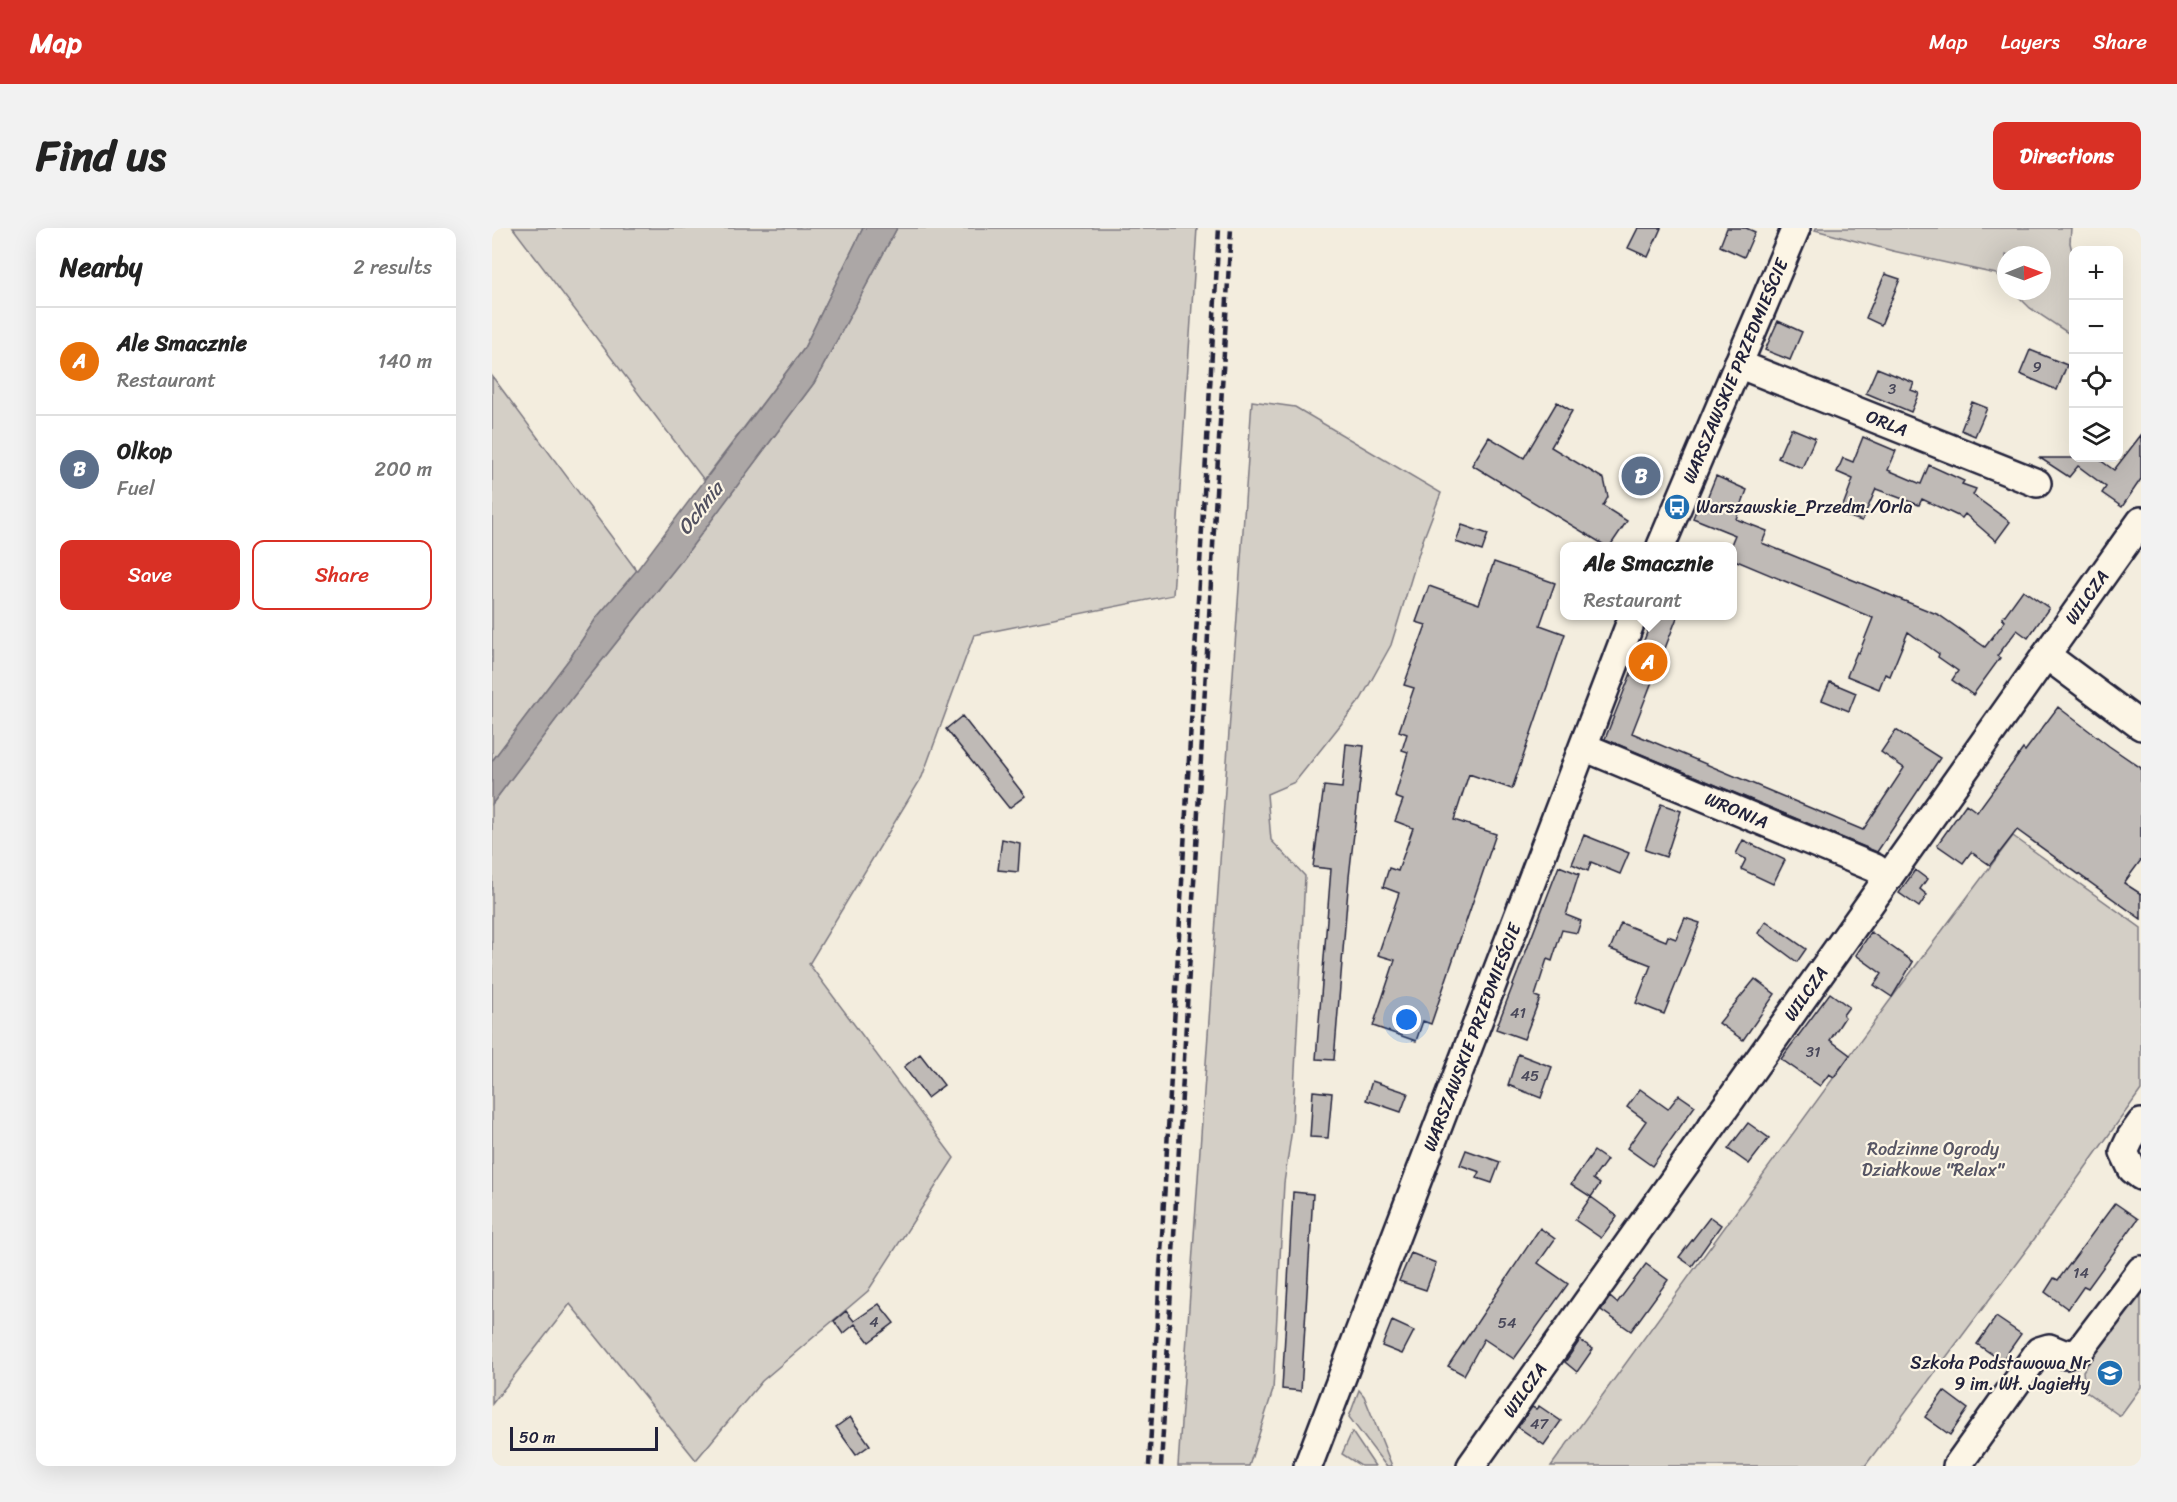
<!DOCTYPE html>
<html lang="en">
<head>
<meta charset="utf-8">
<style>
	body { margin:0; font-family:Sriracha,sans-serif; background:#f2f2f2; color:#222 }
	.controls { position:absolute; right:18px; top:18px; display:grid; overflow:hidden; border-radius:12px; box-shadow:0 6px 24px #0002 }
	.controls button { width:54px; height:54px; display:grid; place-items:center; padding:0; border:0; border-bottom:2px solid #e0e0e0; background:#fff; color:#222; font:30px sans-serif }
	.compass { position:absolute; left:1505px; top:18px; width:54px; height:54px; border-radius:50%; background:#fff; box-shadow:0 6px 24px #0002; rotate:89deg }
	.scale { position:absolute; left:18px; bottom:15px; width:148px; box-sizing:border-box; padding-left:6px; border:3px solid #22223b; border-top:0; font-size:16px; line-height:21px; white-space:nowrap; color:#22223b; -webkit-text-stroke:4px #fcf5e5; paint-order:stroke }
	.you { position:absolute; left:915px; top:792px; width:21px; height:21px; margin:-15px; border:4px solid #fff; border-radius:50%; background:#1a73e8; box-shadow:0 0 0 9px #1a73e833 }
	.badge { display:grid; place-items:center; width:39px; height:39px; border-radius:50%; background:#d93025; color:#fff; font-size:20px; font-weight:700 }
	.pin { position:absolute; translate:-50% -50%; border:3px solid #fff; box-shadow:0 2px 6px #0006 }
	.popup { position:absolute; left:1068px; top:314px; width:177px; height:78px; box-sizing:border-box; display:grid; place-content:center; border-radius:12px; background:#fff; filter:drop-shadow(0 2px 4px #0005); font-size:20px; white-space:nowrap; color:#767676 }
	.popup b { font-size:22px; color:#222 }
	.popup::after { content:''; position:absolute; left:50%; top:100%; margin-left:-12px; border:12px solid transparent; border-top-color:#fff }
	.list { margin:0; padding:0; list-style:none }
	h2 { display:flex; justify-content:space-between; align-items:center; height:78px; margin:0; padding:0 24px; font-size:26px }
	h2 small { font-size:20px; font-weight:400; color:#767676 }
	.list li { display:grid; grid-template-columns:39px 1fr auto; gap:18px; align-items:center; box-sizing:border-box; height:108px; padding:0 24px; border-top:2px solid #e0e0e0 }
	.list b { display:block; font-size:22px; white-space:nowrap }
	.list p { margin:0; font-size:20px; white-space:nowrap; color:#767676 }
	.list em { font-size:20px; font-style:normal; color:#767676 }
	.actions { display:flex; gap:12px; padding:18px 24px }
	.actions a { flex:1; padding:14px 0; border:2px solid #d93025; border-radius:12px; text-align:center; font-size:21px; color:#d93025 }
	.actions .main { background:#d93025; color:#fff }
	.icon { flex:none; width:33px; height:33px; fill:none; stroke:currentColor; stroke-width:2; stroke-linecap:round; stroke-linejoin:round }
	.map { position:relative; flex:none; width:1649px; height:1238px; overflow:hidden; border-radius:12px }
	header { display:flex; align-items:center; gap:36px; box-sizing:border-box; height:84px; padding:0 30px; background:#d93025; color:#fff }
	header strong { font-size:28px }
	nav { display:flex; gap:33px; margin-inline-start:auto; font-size:21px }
	.intro { display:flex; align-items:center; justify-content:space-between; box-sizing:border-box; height:144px; padding:0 36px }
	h1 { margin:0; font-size:42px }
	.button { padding:15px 27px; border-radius:12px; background:#d93025; color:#fff; font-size:21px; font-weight:700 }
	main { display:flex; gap:36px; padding:0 36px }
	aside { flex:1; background:#fff; border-radius:12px; box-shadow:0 6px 24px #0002 }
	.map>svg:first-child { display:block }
	.green { fill:#d4cfc6; stroke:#7b7880; stroke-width:1.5 }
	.water { fill:#aca7a6; stroke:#75727b; stroke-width:1.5 }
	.building { fill:#bfbab6; stroke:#22223b; stroke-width:1.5 }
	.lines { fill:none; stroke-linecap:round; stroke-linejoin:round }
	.minor-casing { stroke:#22223b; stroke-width:32 }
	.minor { stroke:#fcf5e5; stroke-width:27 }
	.rail { stroke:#22223b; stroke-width:4.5; stroke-dasharray:9 4.5; stroke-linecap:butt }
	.labels { text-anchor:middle; stroke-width:4.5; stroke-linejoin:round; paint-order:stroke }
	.number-label { font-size:15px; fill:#49485a }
	.street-label { font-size:18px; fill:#22223b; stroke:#fcf5e5 }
	.poi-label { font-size:18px; fill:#22223b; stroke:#fcf5e5; text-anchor:start }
	.park-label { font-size:18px; fill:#575665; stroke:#fcf5e5 }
	.water-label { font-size:20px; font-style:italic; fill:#525160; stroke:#fcf5e5 }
</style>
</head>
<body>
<header>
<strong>Map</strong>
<nav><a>Map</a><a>Layers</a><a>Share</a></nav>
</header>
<div class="intro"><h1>Find us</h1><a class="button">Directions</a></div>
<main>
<aside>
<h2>Nearby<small>2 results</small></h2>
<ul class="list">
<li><span class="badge" style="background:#e8710a">A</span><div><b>Ale Smacznie</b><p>Restaurant</p></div><em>140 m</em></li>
<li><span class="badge" style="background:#5c6f8a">B</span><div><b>Olkop</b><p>Fuel</p></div><em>200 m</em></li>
</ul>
<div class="actions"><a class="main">Save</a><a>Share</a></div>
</aside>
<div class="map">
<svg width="1649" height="1238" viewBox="0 0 1649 1238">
	<rect width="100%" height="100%" fill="#f3edde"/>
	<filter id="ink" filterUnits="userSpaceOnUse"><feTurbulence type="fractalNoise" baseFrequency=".0167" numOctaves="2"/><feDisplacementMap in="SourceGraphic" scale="12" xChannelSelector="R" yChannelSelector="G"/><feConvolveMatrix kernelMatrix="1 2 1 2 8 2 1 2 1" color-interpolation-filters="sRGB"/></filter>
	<g filter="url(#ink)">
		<path class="green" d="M 21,0 L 371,0 L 311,122 L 212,252 Z
			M 405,0 L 705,0 L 681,367 L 482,407 L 430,549 L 317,736 L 462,930 L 376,1063 L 270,1153 L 204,1232 L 78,1076 L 0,1176 L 0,576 L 81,469 L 189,333 L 322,155 Z
			M 1324,0 L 1579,0 L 1578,15 L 1582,31 L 1581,98 L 1576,105 L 1538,80 L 1521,63 L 1550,63 L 1550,27 L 1514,27 L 1514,56 L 1504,46 L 1401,23 L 1323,2 Z
			M 0,148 L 145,343 L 105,389 L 78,430 L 0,533 Z
			M 760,173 L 803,179 L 949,265 L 931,312 L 899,417 L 869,471 L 803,554 L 775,566 L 779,612 L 813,648 L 800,901 L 792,955 L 781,1162 L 757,1238 L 686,1238 Z
			M 1521,608 L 1649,700 L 1649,862 L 1538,1017 L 1373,1238 L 1059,1238 L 1396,775 Z
			M 1649,1063 L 1649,1159 L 1628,1188 L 1593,1163 L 1591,1143 Z
			M 867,1162 L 872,1168 L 900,1238 L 894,1238 L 857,1189 Z
			M 860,1204 L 883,1238 L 869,1238 L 850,1226 Z"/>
		<path class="water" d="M 371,0 L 405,0 L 322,155 L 189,333 L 81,469 L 0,576 L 0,533 L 78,430 L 105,389 L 145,342 L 311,122 Z"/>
		<path class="building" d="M 1146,0 L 1169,0 L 1156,29 L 1136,20 Z
			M 1235,0 L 1254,0 L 1263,4 L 1252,29 L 1228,18 Z
			M 1393,46 L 1408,51 L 1389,97 L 1374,90 Z
			M 1286,93 L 1310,104 L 1298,132 L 1273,122 Z
			M 1538,122 L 1575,137 L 1565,162 L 1528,146 Z
			M 1385,140 L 1422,155 L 1419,162 L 1427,165 L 1419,184 L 1374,165 Z
			M 1065,174 L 1080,183 L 1059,219 L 1112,251 L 1116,269 L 1111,278 L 1135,293 L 1118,318 L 1114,318 L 980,237 L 997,209 L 1032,230 Z
			M 1480,174 L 1495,180 L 1483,208 L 1469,202 Z
			M 1299,200 L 1323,210 L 1310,240 L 1286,230 Z
			M 1649,207 L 1649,251 L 1630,279 L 1610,265 L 1614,259 L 1586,238 L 1577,249 L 1548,230 L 1605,230 L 1622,242 Z
			M 1371,209 L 1404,223 L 1396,242 L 1429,256 L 1437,237 L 1459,247 L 1472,253 L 1470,256 L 1484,261 L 1481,267 L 1518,294 L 1504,313 L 1473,286 L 1470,290 L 1430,271 L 1427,277 L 1384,261 L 1370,293 L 1348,286 L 1361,251 L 1345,244 L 1351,230 L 1361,234 Z
			M 1146,234 L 1162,243 L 1152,261 L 1136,253 Z
			M 1224,248 L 1255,262 L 1244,291 L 1275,303 L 1270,315 L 1447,387 L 1493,419 L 1513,393 L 1510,391 L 1531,362 L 1557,380 L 1536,410 L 1525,402 L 1505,428 L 1508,430 L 1481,467 L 1460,452 L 1466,443 L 1446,429 L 1447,426 L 1416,404 L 1398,448 L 1393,446 L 1387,461 L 1355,448 L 1365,424 L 1367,425 L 1381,390 L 1240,331 L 1240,314 L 1243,307 L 1201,290 L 1208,273 L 1213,275 Z
			M 970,297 L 996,306 L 990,323 L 964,314 Z
			M 1002,334 L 1063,355 L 1048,397 L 1073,406 L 1020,561 L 977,546 L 962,592 L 1004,606 L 939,796 L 931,793 L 924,813 L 881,798 L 903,732 L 886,727 L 907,665 L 891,659 L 897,640 L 906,643 L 921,600 L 903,593 L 911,572 L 903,569 L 916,524 L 910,522 L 915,506 L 907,503 L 922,460 L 912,457 L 934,397 L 924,394 L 937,358 L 987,376 Z
			M 1162,387 L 1186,387 L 1140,505 L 1371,602 L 1412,540 L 1389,524 L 1404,502 L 1448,530 L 1385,624 L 1113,511 Z
			M 1338,454 L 1364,465 L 1357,483 L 1330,472 Z
			M 1566,479 L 1617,518 L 1649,540 L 1649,632 L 1632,655 L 1649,666 L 1649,691 L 1525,602 L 1498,637 L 1479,624 L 1471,635 L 1445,617 L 1474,576 L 1485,584 L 1531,521 L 1533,523 Z
			M 470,488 L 533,568 L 517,580 L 454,501 Z
			M 854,516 L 872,518 L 857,649 L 842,832 L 824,831 L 839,641 L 821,639 L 832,558 L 850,560 Z
			M 1169,576 L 1189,583 L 1174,629 L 1153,622 Z
			M 1092,607 L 1137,625 L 1128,646 L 1099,634 L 1096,643 L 1080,636 Z
			M 510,611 L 528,615 L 526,644 L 506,642 Z
			M 1251,612 L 1293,632 L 1281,656 L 1249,641 L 1254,631 L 1244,626 Z
			M 1067,638 L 1087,646 L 1074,687 L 1089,693 L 1085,705 L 1070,702 L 1060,733 L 1055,731 L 1043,768 L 1048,770 L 1032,811 L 1004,801 Z
			M 1423,642 L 1435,651 L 1428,661 L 1435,667 L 1427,679 L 1407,665 Z
			M 1193,690 L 1208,695 L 1172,786 L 1144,775 L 1159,737 L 1118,721 L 1129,695 L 1174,713 L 1176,708 L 1184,711 Z
			M 1274,693 L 1314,721 L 1305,734 L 1266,705 Z
			M 1379,704 L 1421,734 L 1400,769 L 1382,757 L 1390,746 L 1364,727 Z
			M 1263,751 L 1283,766 L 1251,812 L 1227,795 Z
			M 1338,765 L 1357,779 L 1351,787 L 1353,789 L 1338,812 L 1358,827 L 1342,849 L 1337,846 L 1328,858 L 1289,831 Z
			M 428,826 L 452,857 L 435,870 L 412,839 Z
			M 1026,826 L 1060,839 L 1049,870 L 1016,857 Z
			M 880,853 L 916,865 L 909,884 L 874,872 Z
			M 1148,861 L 1176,881 L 1187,867 L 1203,878 L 1160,938 L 1135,920 L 1154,893 L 1135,879 Z
			M 821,863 L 840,865 L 836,910 L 818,909 Z
			M 1256,895 L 1277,910 L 1257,936 L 1236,921 Z
			M 974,922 L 1008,934 L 1000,955 L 985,950 L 988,944 L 968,937 Z
			M 1102,923 L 1115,932 L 1101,951 L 1108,956 L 1099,969 L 1079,956 Z
			M 801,964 L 821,966 L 809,1163 L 790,1161 Z
			M 1099,969 L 1125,988 L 1109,1010 L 1083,992 Z
			M 1623,975 L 1646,991 L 1596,1060 L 1592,1058 L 1576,1081 L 1553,1064 L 1562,1050 L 1566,1052 Z
			M 1218,989 L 1229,997 L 1200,1038 L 1187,1029 Z
			M 1048,1000 L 1063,1011 L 1046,1035 L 1076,1056 L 1022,1131 L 992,1111 L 972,1147 L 956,1138 Z
			M 919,1025 L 944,1035 L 934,1062 L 907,1053 Z
			M 1154,1036 L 1176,1052 L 1139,1103 L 1109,1082 L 1118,1069 L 1125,1075 Z
			M 387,1076 L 402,1095 L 377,1114 L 363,1096 L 351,1106 L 342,1093 L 354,1083 L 362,1093 Z
			M 1504,1089 L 1529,1106 L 1510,1133 L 1485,1116 Z
			M 900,1093 L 922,1103 L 910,1126 L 890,1118 Z
			M 1088,1112 L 1101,1121 L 1085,1144 L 1073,1134 Z
			M 1452,1163 L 1476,1181 L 1458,1207 L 1433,1189 Z
			M 1047,1178 L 1069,1193 L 1052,1217 L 1026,1199 L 1040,1179 L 1044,1181 Z
			M 358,1189 L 378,1217 L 364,1227 L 344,1199 Z"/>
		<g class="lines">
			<defs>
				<g id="minor">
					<path id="s1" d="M 1246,136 L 1545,255"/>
					<path id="s2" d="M 1169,318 L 1304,0"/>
					<path d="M 1554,427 L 1649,498"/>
					<path id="s3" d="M 1092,519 L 1383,640 L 1396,650"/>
					<path d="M 1649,895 L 1639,909 L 1632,924 L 1640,941 L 1649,948"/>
					<path id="s4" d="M 816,1238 L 1141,388"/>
					<path id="s5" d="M 979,1238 L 1649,293"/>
					<path d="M 1465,1238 L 1547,1123 L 1557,1120 L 1574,1127 L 1588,1122 L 1649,1042"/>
				</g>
			</defs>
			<use href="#minor" class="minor-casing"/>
			<use href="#minor" class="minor"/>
			<path class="rail" d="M 657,1238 L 727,0
				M 669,1238 L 739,0"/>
		</g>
	</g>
	<defs>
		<symbol id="bus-disc" viewBox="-11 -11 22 22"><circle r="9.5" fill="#1f6fb2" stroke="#fcf5e5"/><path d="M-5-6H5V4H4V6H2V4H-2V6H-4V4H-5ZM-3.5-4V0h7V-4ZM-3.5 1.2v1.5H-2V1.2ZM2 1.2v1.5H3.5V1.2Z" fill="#fff"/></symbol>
		<symbol id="school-disc" viewBox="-11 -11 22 22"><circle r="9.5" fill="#1f6fb2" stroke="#fcf5e5"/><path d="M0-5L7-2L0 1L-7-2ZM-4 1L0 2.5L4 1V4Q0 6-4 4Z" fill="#fff"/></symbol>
	</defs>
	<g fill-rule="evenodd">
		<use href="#bus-disc" x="1170" y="264" width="30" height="30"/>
		<use href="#school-disc" x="1603" y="1130" width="30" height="30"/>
	</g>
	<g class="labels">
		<g class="number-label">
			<text x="1545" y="144">9</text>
			<text x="1400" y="166">3</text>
			<text x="1026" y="790">41</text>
			<text x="1321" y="829">31</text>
			<text x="1038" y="853">45</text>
			<text x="1589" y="1050">14</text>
			<text x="382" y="1099">4</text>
			<text x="1015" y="1100">54</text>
			<text x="1047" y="1201">47</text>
		</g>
		<g class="street-label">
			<text dy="6" stroke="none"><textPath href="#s2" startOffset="190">WARSZAWSKIE PRZEDMIEŚCIE</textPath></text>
			<text dy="6" stroke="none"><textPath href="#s1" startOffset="160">ORLA</textPath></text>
			<text dy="6" stroke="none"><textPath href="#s5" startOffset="1065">WILCZA</textPath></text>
			<text dy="6" stroke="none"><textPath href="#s3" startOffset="165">WRONIA</textPath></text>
			<text dy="6" stroke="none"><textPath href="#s5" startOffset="579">WILCZA</textPath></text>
			<text dy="6" stroke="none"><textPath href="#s4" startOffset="459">WARSZAWSKIE PRZEDMIEŚCIE</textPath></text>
			<text dy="6" stroke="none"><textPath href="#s5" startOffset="93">WILCZA</textPath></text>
		</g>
		<g class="poi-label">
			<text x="1204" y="285">Warszawskie_Przedm./Orla</text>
			<text x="1598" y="1141" text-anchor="end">Szkoła Podstawowa Nr<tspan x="1598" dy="21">9 im. Wł. Jagiełły</tspan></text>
		</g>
		<g class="park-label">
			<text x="1441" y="927">Rodzinne Ogrody<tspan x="1441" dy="21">Działkowe "Relax"</tspan></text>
		</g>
		<g class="water-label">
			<text transform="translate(208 280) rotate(-52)" y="7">Ochnia</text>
		</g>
	</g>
</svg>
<div class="controls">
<button>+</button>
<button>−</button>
<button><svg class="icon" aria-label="locate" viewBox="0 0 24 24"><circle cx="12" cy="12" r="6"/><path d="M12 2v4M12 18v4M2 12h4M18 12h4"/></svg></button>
<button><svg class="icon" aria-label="layers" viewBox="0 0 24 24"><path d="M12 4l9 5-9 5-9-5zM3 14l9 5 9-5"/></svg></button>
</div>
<svg class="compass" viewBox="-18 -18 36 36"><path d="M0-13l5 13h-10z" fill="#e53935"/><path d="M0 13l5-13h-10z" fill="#767676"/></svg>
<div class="scale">50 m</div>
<div class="you"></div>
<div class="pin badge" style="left:1156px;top:434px;background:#e8710a">A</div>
<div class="popup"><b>Ale Smacznie</b>Restaurant</div>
<div class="pin badge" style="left:1149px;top:248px;background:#5c6f8a">B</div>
</div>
</main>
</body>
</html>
